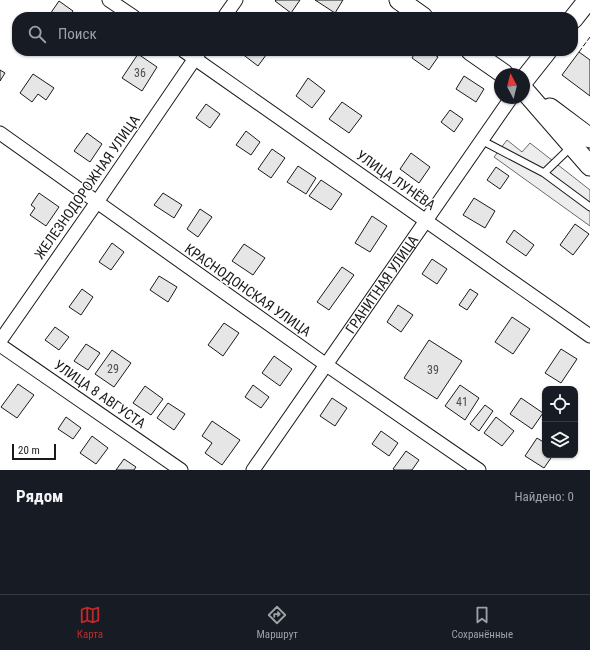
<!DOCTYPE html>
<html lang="ru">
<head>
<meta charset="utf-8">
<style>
	body { margin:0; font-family:"Roboto Condensed",sans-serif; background:#20242c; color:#f1f3f6 }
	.controls { position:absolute; right:12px; bottom:12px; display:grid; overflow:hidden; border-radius:8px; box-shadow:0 1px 3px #0004 }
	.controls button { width:36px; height:36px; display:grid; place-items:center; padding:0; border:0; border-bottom:1px solid #363941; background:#171b24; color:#f1f3f6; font:20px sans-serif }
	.compass { position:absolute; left:494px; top:68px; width:36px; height:36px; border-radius:50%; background:#171b24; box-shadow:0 1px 3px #0004; rotate:353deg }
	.scale { position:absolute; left:12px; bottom:10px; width:44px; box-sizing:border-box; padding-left:4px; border:2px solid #1a1a1a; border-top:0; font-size:11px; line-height:14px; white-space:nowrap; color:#1a1a1a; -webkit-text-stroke:3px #fff; paint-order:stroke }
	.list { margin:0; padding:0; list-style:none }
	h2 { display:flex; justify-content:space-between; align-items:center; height:52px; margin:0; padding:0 16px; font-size:17px }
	h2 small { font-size:13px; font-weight:400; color:#9ea1a6 }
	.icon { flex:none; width:22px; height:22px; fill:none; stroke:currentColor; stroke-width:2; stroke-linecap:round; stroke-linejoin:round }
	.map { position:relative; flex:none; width:590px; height:470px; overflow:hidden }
	.search { position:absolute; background:#171b24; box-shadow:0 1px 3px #0004; left:12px; right:12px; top:12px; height:44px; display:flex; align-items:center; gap:10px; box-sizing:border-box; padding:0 14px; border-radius:16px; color:#9ea1a6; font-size:15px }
	.sheet { height:124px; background:#171b24 }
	nav { display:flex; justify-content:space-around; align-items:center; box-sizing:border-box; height:56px; border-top:1px solid #363941; background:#171b24; font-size:11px; color:#9ea1a6 }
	nav a { display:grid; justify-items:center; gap:2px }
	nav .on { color:#c62828 }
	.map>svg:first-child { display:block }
	.built { fill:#ededed; stroke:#6a6a6a }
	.building { fill:#e6e6e6; stroke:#1a1a1a }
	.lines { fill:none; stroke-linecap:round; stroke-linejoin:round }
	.lane-casing { stroke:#1a1a1a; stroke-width:9 }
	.street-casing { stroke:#1a1a1a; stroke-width:15 }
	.secondary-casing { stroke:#1a1a1a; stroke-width:21 }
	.lane { stroke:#fff; stroke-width:7 }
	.street { stroke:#fff; stroke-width:13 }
	.secondary { stroke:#fff; stroke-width:19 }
	.fence { stroke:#1a1a1a; stroke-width:1; stroke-dasharray:5 2; stroke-linecap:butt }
	.labels { text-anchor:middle; stroke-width:3; stroke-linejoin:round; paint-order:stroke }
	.number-label { font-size:12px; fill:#4d4d4d }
	.street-label { font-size:14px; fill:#1a1a1a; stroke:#fff }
</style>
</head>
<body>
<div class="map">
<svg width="590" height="470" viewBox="0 0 590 470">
	<rect width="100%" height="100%" fill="#fff"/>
	<path class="built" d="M 507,140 L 522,152 L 530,143 L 590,190 L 590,226 L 494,157 Z"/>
	<path class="building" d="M 276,0 L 300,0 L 291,13 L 275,1 Z
		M 315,0 L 343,0 L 335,13 Z
		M 59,1 L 73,11 L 69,17 L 48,17 Z
		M 243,51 L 269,51 L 258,66 L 241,53 Z
		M 416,51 L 429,51 L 438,57 L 429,70 L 412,58 Z
		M 579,52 L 590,60 L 590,96 L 562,75 Z
		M 138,54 L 157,67 L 142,91 L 122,78 Z
		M 0,70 L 5,73 L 0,81 Z
		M 33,74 L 54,88 L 46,100 L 38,94 L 32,102 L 20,93 Z
		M 464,76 L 484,89 L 476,102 L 456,89 Z
		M 308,78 L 325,91 L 312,108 L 296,96 Z
		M 342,102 L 362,116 L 349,133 L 329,119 Z
		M 206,104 L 220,114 L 210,128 L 196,118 Z
		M 450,110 L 463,119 L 454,132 L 441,122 Z
		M 246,131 L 260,142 L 251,155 L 236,145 Z
		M 87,133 L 102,144 L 90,162 L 74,151 Z
		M 272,149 L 285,158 L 271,178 L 258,169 Z
		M 411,153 L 430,167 L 419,183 L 400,169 Z
		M 298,166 L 316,178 L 306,194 L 287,182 Z
		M 496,167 L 509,176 L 500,189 L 487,180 Z
		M 321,180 L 342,194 L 331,210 L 309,196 Z
		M 39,193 L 59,207 L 46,226 L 30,215 L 35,208 L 31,205 Z
		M 163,193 L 182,205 L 174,218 L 154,205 Z
		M 474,198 L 495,211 L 485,228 L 463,215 Z
		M 200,209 L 212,217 L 198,237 L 187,229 Z
		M 372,216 L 387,226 L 370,252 L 355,243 Z
		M 575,224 L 589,234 L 573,255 L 560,245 Z
		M 514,230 L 534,245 L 526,256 L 506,242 Z
		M 112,243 L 124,252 L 111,270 L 99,262 Z
		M 244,244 L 265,258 L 253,275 L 232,261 Z
		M 432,259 L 447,269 L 437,284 L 422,274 Z
		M 342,267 L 354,275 L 329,310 L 317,302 Z
		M 159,276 L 177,287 L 168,302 L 150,290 Z
		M 82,289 L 93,297 L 81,315 L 69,307 Z
		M 470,289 L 478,294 L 467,310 L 459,305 Z
		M 398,305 L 413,315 L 401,332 L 387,322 Z
		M 512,317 L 530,329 L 513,354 L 495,342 Z
		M 224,323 L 239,333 L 223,356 L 208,345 Z
		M 55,327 L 69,337 L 59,350 L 45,340 Z
		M 429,340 L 462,361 L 437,399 L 404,378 Z
		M 86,344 L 100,353 L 88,370 L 74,361 Z
		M 561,349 L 577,359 L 561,383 L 545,373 Z
		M 112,350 L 131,363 L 114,387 L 95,374 Z
		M 274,356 L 292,369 L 280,386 L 262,373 Z
		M 18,384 L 34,395 L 17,418 L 1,407 Z
		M 253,385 L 269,397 L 261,408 L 245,397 Z
		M 460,385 L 479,398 L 465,420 L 445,406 Z
		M 145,386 L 163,399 L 151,415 L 133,403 Z
		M 332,398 L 347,408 L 335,426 L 320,416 Z
		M 521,398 L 543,413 L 532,429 L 510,414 Z
		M 168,403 L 185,414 L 174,430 L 157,418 Z
		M 485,405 L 493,411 L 479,431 L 470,424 Z
		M 66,417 L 81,428 L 73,439 L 58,429 Z
		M 496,417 L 514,431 L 502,446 L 484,433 Z
		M 212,421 L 240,440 L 222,465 L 205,453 L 212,443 L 202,436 Z
		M 381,431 L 398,443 L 389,456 L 372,444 Z
		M 92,436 L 108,448 L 96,464 L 80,453 Z
		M 537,438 L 545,443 L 545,455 L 553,455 L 544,468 L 525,456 Z
		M 406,451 L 419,460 L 412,470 L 395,470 L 393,469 Z
		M 124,459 L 136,467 L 134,470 L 116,470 Z"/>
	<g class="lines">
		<defs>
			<path id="lane" d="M 481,140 L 544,173
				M 572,146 L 544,173 L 590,207"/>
			<g id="street">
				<path d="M 109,0 L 134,17"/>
				<path d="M 224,17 L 236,0"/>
				<path d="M 184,51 L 590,336"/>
				<path d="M 0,133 L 325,364 L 479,470"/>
				<path d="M 0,341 L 97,202 L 200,51"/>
				<path d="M 0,345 L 181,470"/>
				<path id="s1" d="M 253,470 L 511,98"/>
			</g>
			<path id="secondary" d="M 399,0 L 423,17
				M 573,19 L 588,0
				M 471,51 L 504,74
				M 524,80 L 547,51
				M 524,90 L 590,166
				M 550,108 L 590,138"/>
		</defs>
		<use href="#lane" class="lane-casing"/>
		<use href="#street" class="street-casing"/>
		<use href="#secondary" class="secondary-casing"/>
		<use href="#lane" class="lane"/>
		<use href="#street" class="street"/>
		<use href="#secondary" class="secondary"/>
		<path class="fence" d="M 579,52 L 590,37"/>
	</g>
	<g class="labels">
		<g class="number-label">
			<text x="140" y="77">36</text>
			<text x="113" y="373">29</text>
			<text x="433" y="374">39</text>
			<text x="462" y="406">41</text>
		</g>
		<g class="street-label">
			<text transform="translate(396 180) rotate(35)" y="5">УЛИЦА ЛУНЁВА</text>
			<text transform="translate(87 187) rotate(-55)" y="5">ЖЕЛЕЗНОДОРОЖНАЯ УЛИЦА</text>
			<text dy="5" stroke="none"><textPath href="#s1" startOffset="226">ГРАНИТНАЯ УЛИЦА</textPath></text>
			<text transform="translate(248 290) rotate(35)" y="5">КРАСНОДОНСКАЯ УЛИЦА</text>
			<text transform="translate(100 394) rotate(35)" y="5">УЛИЦА 8 АВГУСТА</text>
		</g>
	</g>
</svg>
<div class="controls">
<button><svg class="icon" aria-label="locate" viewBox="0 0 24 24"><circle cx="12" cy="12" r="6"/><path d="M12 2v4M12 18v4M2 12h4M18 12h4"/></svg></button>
<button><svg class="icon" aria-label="layers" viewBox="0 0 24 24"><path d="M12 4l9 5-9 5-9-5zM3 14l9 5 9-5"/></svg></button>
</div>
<svg class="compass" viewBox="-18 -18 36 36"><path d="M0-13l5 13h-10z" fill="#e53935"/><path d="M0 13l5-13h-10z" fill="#9ea1a6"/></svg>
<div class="scale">20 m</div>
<div class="search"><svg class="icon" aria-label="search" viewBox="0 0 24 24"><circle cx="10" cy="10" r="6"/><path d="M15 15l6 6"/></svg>Поиск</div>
</div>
<section class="sheet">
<h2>Рядом<small>Найдено: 0</small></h2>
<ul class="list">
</ul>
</section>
<nav>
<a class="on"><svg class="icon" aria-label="map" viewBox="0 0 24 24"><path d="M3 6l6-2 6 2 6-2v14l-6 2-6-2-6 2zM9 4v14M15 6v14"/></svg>Карта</a>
<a><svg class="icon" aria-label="directions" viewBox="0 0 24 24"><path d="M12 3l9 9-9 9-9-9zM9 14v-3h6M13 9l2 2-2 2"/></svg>Маршрут</a>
<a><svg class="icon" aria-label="saved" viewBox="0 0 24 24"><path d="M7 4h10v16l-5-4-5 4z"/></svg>Сохранённые</a>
</nav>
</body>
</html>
